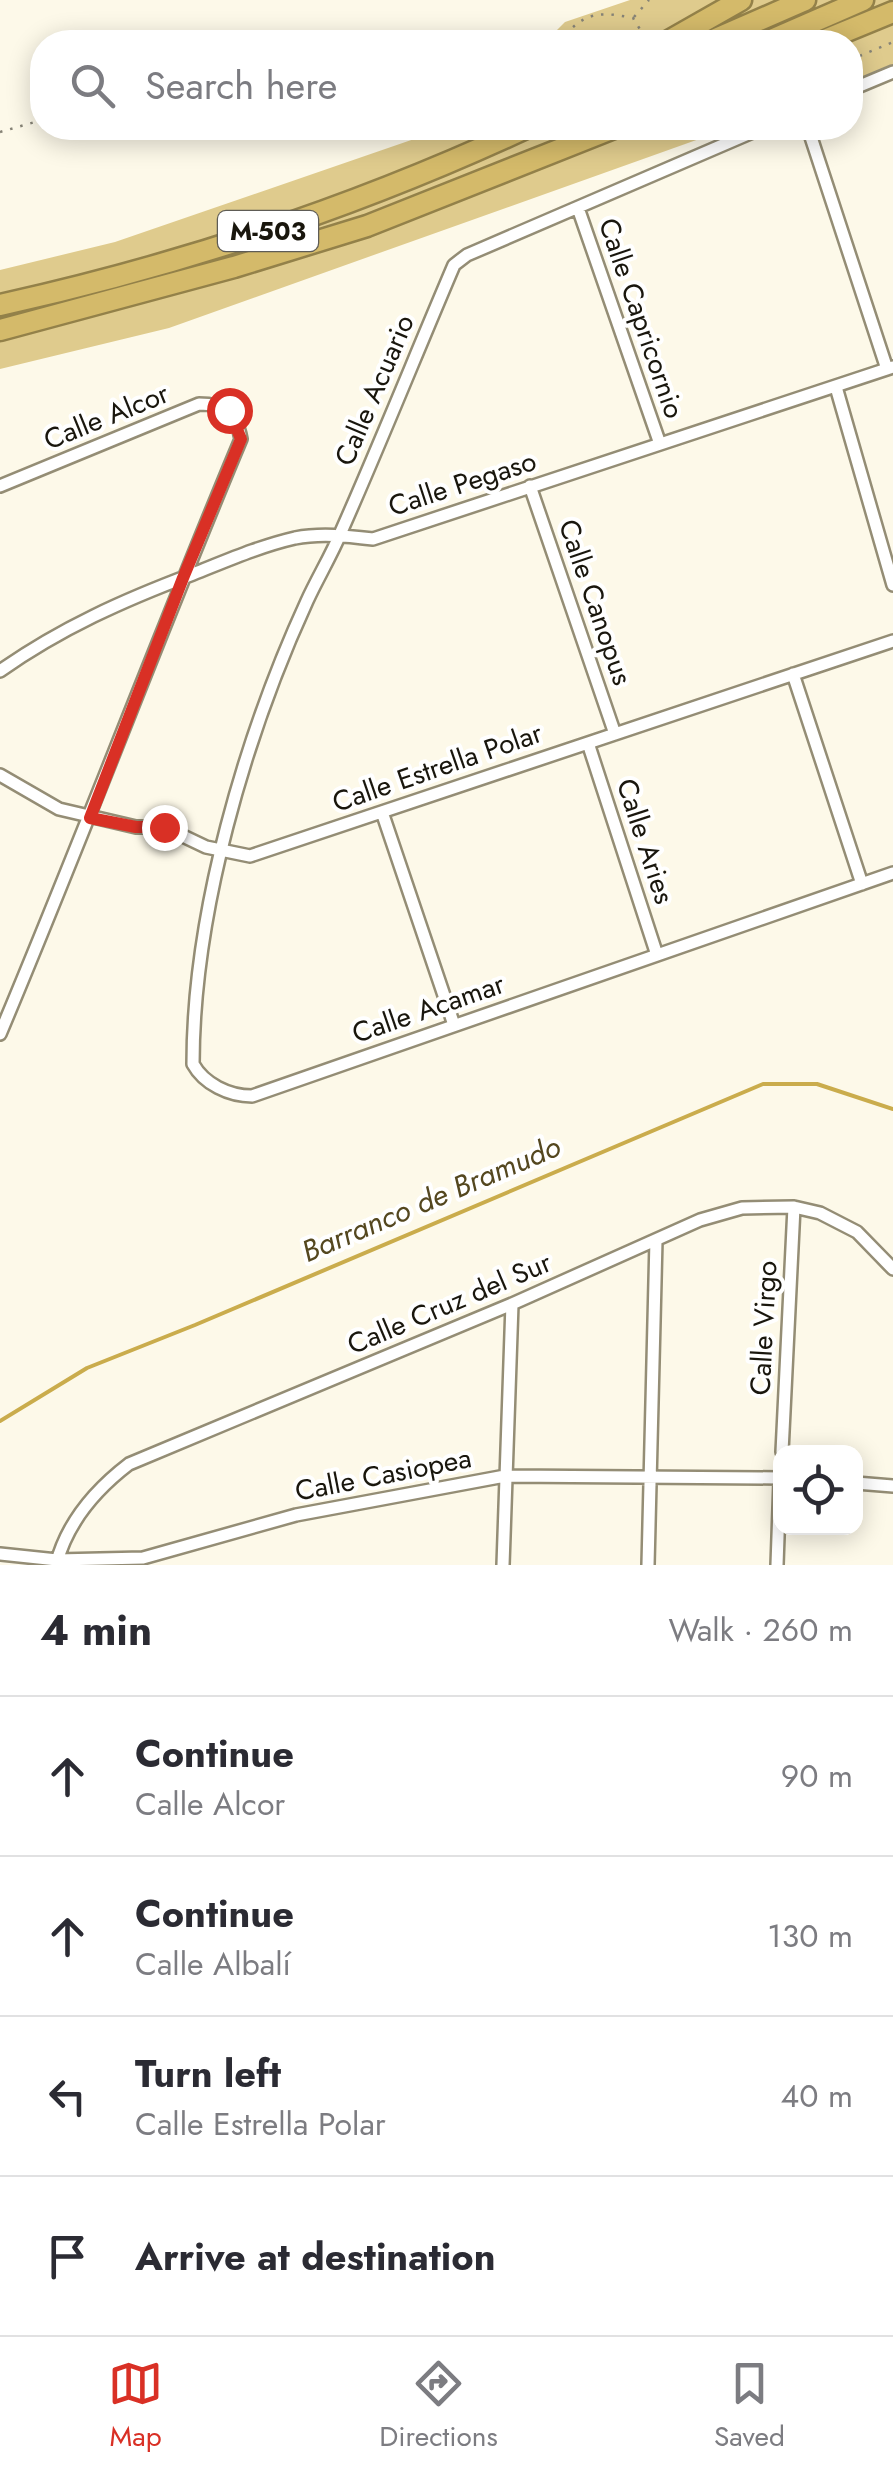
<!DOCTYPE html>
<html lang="en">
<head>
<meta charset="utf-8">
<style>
	body { margin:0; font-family:Jost,sans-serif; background:#f2f2f3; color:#2b2b33 }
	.controls { position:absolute; right:30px; bottom:30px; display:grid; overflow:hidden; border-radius:20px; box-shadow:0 5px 25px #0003 }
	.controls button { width:90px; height:90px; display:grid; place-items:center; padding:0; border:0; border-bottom:2px solid #e1e1e2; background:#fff; color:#2b2b33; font:50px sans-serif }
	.stop { position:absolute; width:30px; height:30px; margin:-22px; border:8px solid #d93025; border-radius:50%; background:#fff }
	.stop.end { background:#d93025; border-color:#fff; box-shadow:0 2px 10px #0008 }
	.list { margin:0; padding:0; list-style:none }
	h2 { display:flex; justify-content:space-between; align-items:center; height:130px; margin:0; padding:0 40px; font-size:42px }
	h2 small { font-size:32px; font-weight:400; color:#7c7c81 }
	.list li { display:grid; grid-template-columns:65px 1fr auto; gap:30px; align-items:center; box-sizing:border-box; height:160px; padding:0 40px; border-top:2px solid #e1e1e2 }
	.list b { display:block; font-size:38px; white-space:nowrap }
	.list p { margin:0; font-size:32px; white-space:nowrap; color:#7c7c81 }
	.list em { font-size:32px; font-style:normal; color:#7c7c81 }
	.icon { flex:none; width:55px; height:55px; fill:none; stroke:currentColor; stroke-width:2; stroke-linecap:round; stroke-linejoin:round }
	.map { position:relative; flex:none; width:893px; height:1565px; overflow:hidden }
	.search { position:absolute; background:#fff; box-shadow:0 5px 25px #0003; left:30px; right:30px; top:30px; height:110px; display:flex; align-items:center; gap:25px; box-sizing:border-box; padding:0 35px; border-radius:40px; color:#7c7c81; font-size:38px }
	.sheet { height:770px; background:#fff }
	nav { display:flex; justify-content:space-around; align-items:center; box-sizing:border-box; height:140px; border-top:2px solid #e1e1e2; background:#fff; font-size:28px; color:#7c7c81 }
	nav a { display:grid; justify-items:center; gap:5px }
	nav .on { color:#d93025 }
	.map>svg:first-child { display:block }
	.green { fill:#dfcb8d }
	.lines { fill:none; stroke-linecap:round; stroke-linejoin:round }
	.stream { stroke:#caac4c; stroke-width:4 }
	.street-casing { stroke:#948d75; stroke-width:16 }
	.highway-casing { stroke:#938149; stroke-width:25 }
	.path { stroke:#868376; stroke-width:2.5; stroke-dasharray:2.5 8; stroke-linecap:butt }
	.street { stroke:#fff; stroke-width:11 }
	.highway { stroke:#d4ba6a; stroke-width:20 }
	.route { stroke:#d93025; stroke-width:12 }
	.labels { text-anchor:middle; stroke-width:8; stroke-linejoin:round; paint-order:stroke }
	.shield { fill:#fff; stroke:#5e5c56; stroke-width:2.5 }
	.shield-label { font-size:25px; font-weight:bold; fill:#19160d }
	.street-label { font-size:28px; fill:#19160d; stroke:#fff }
	.water-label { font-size:30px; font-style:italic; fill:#54471f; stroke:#fff }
</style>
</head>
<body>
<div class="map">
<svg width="893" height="1565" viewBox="0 0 893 1565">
	<rect width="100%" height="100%" fill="#fdf9e9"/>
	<path class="green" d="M 630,0 L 893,0 L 893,65 L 851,81 L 850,42 L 545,42 L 565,22 Z
		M 446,128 L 730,128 L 169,328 L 0,369 L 0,270 L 115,242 Z"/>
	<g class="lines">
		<path class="stream" d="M 0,1421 L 87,1368 L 195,1325 L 763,1084 L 817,1084 L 893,1109"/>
		<defs>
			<path id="street" d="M 850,90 L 893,72
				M 762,128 L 467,255 L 454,265 C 416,354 380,444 341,532 C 331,556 318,577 307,601 C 245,736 193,914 193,1064 C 204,1084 229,1096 252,1096 L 893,873
				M 808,128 L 887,369
				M 578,208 L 660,444
				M 836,387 L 893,585
				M 0,486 L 199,404 C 225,404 236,413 241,439 C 158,637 83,837 0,1034
				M 530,486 L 615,734
				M 0,671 C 61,628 124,600 193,574 C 226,561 260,546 295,538 C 321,533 347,536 373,539 L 893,367
				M 793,674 L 862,884
				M 588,743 L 657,955
				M 0,775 L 59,809 L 136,827 L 164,827 L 206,847 L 250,856 L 893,641
				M 382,812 L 454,1025
				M 782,1452 L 794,1207
				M 856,1483 L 893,1486
				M 0,1554 L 57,1560 L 143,1558 L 296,1515 L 505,1476 L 780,1478
				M 56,1565 C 67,1522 95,1490 129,1464 L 512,1304 L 700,1220 L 742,1208 L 794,1207 L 820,1213 L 857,1232 L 893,1269
				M 503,1565 L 512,1304
				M 648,1565 L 656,1240
				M 777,1565 L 780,1480"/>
			<path id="highway" d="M 667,42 L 741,0
				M 709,42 L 805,0
				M 767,42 L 863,0
				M 820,42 L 893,12
				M 0,305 C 181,265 358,206 526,128
				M 0,330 L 234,267 L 367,226 L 614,128"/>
		</defs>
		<use href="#street" class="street-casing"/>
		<use href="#highway" class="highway-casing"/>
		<path class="path" d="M 634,17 L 649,0
			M 558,42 C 584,14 594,10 633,18 L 646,39
			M 850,60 L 893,42
			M 0,132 L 42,120"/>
		<use href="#street" class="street"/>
		<use href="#highway" class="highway"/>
	</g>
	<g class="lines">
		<path class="route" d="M 164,827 L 136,827 L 90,818 L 183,578 L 241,439 L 229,410"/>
	</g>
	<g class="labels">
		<rect class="shield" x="218" y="211" width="100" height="40" rx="8"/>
		<g class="shield-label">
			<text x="268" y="240">M-503</text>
		</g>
		<g class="street-label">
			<text transform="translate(642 318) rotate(71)" y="10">Calle Capricornio</text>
			<text transform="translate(374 390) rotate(-67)" y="10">Calle Acuario</text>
			<text transform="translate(106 416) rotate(-22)" y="10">Calle Alcor</text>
			<text transform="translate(462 483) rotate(-18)" y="10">Calle Pegaso</text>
			<text transform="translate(596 602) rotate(71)" y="10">Calle Canopus</text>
			<text transform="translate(437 767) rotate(-19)" y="10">Calle Estrella Polar</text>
			<text transform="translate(646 841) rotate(72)" y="10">Calle Aries</text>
			<text transform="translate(428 1008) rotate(-19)" y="10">Calle Acamar</text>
			<text transform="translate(449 1303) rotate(-23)" y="10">Calle Cruz del Sur</text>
			<text transform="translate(763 1328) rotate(-87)" y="10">Calle Virgo</text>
			<text transform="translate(383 1474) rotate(-11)" y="10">Calle Casiopea</text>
		</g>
		<g class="water-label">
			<text transform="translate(431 1199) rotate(-23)" y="10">Barranco de Bramudo</text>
		</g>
	</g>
</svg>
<div class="controls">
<button><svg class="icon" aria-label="locate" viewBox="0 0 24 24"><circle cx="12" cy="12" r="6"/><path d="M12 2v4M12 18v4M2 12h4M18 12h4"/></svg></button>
</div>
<div class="stop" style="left:229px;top:410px"></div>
<div class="stop end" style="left:164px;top:827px"></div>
<div class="search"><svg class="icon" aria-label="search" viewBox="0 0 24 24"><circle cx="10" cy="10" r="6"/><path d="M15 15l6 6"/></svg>Search here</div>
</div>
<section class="sheet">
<h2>4 min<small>Walk · 260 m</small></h2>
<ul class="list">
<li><svg class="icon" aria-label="ahead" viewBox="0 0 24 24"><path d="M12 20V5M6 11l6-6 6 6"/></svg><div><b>Continue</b><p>Calle Alcor</p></div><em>90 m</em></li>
<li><svg class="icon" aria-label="ahead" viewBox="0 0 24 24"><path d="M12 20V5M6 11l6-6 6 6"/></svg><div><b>Continue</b><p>Calle Albalí</p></div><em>130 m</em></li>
<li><svg class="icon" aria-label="left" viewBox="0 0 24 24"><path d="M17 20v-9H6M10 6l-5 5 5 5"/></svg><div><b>Turn left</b><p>Calle Estrella Polar</p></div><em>40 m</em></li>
<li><svg class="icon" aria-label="arrive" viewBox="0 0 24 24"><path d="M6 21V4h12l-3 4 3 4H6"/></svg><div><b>Arrive at destination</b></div></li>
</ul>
</section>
<nav>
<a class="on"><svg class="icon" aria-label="map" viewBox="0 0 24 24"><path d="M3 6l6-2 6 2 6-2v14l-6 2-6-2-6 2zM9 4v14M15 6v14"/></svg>Map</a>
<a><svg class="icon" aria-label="directions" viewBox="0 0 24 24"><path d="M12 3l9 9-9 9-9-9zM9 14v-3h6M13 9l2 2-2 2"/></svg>Directions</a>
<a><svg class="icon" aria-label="saved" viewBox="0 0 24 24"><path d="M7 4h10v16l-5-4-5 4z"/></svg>Saved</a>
</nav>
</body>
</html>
